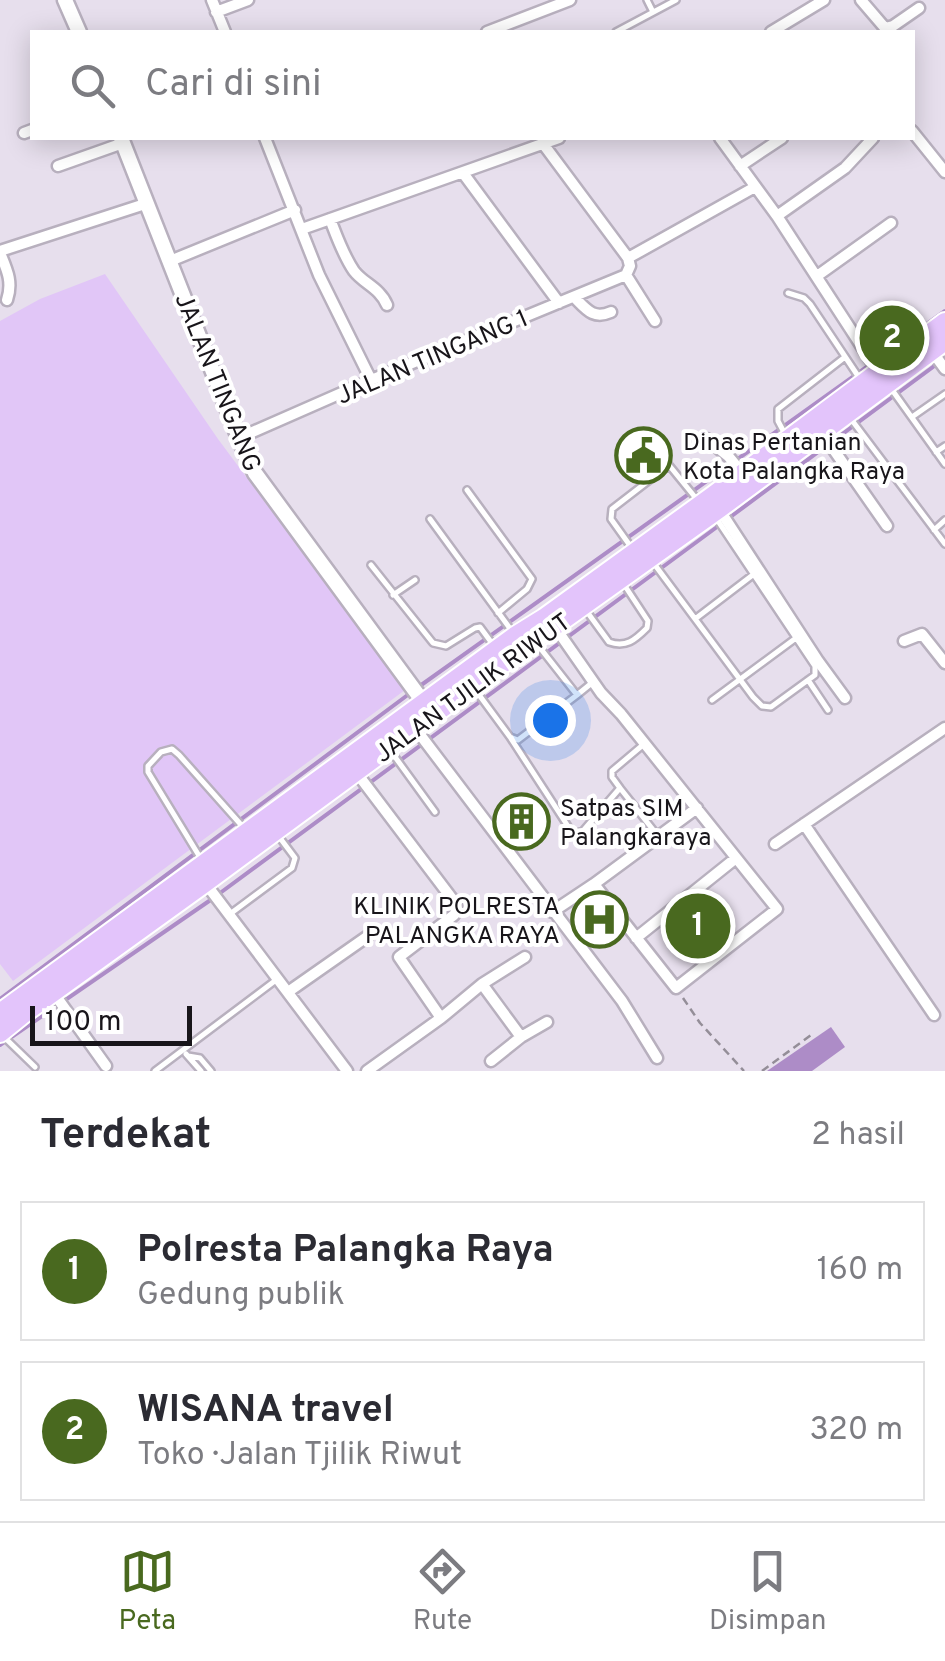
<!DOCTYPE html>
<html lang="id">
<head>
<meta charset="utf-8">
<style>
	body { margin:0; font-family:Overpass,sans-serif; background:#f2f2f3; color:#2b2b33 }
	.scale { position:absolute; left:30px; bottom:25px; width:162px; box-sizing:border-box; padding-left:10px; border:5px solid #18151a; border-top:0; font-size:28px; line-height:35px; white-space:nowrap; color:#18151a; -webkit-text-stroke:8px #fff; paint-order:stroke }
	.you { position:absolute; left:550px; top:720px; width:35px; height:35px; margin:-25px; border:8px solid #fff; border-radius:50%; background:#1a73e8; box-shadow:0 0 0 15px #1a73e833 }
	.badge { display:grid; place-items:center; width:65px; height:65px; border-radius:50%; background:#49691f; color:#fff; font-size:32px; font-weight:700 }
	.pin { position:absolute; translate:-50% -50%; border:5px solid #fff; box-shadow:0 2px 10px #0006 }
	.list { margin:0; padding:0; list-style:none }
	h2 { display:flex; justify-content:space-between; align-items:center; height:130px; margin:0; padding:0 40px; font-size:42px }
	h2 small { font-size:32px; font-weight:400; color:#7c7c81 }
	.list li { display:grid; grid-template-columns:65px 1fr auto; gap:30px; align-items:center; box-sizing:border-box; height:140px; margin:0 20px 20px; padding:0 20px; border:2px solid #e1e1e2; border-radius:0px }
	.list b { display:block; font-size:38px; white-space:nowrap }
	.list p { margin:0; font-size:32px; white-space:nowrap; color:#7c7c81 }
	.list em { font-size:32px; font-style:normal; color:#7c7c81 }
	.icon { flex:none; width:55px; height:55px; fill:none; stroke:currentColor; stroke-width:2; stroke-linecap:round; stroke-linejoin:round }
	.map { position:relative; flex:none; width:945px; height:1071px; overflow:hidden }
	.search { position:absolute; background:#fff; box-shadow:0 5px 25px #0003; left:30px; right:30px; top:30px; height:110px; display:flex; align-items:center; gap:25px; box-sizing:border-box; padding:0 35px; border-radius:0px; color:#7c7c81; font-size:38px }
	.sheet { height:450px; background:#fff }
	nav { display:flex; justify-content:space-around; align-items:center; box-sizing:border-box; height:140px; border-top:2px solid #e1e1e2; background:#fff; font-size:28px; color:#7c7c81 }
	nav a { display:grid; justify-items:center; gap:5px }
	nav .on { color:#49691f }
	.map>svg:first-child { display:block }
	.green { fill:#e1c6f7 }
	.water { fill:#ad8cc7 }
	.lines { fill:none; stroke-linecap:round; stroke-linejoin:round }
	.stream { stroke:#ad8cc7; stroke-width:4 }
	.service-casing { stroke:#b8b0be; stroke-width:10 }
	.minor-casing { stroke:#b8b0be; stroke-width:15 }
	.secondary-casing { stroke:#b8b0be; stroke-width:19 }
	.trunk-casing { stroke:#fff; stroke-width:22 }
	.path { stroke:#948e98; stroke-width:2.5; stroke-dasharray:8 5; stroke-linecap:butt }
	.service { stroke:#fff; stroke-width:5 }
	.minor { stroke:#fff; stroke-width:10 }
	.secondary { stroke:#fff; stroke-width:14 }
	.trunk { stroke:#e3c4fb; stroke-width:18 }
	.labels { text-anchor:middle; stroke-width:8; stroke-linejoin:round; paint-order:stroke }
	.street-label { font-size:25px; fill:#18151a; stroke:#fff }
	.poi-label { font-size:25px; fill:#18151a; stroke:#fff; text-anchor:start }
</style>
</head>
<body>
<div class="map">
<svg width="945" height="1071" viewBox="0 0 945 1071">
	<rect width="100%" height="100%" fill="#e7dfed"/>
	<path class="green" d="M 105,274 L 218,439 L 405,690 L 13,981 L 0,964 L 0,321 L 40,299 Z"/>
	<path class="water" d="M 831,1027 L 845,1047 L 812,1071 L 767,1071 Z"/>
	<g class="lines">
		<path class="stream" d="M 729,518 L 945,358
			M 417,688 L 945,311
			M 0,999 L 409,694
			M 0,1045 L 212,899 L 721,524"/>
		<defs>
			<path id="service" d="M 647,0 L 653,12
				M 616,32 L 676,0
				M 788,293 L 804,298 L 810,304 L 862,382
				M 878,324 L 889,341 L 905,347
				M 890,387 L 945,464
				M 912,417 L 945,394
				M 851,419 L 945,544
				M 642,432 L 699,502
				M 787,438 L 778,421 L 778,409 L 845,357
				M 936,452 L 945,446
				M 467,490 L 532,579 L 527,589 L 498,613
				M 430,519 L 514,634
				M 934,530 L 945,520
				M 631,547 L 611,519 L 612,509 L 669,465
				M 652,561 L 753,697 L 762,706 L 771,707 L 815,675 L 815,666 L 716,518
				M 371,565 L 433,643 L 446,646 L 475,628 L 480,627 L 494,646
				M 393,595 L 415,580
				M 585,609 L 609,642 C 626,648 635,640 647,628 L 648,621 L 623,583
				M 695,619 L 754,574
				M 808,680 L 828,710
				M 474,688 L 510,737 L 518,740 L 577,695 L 537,644
				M 577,695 L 593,682
				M 712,700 L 796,638
				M 510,737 L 573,834 L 583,831 L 620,788 L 612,777 L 612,771 L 644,744
				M 390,750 L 435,812
				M 620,788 L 658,836
				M 201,859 L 148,772 L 148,766 L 161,752 L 172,749 L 179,755 L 243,827
				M 230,914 L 292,868 L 295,858 L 277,834
				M 2,1035 L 35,1067
				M 186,1054 L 201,1071
				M 188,1056 L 200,1058 L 211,1071
				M 155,1071 L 276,980"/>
			<path id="minor" d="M 212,0 L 225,32
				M 861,0 L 885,28 L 893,26 L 919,8
				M 216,12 L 248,0
				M 487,32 L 570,0
				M 771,32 L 824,0
				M 912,131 L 945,172
				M 24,133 L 32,130
				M 265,138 L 319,275 L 371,380
				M 720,138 L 777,216 L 879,373
				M 544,145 L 628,258 L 630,266 L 626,275 L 655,321
				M 58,166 L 123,143
				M 740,166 L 782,138
				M 463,173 L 559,303
				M 777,216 L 845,168 L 873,138
				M 330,219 C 337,237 343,255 354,271 C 364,284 380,288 387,305
				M 302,229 L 559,138
				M 0,251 L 148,203
				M 0,253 C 7,270 13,282 7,300
				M 628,258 L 755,187
				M 170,261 L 295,210
				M 817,276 L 891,223
				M 574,297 C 586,309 593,320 611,312
				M 931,350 L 945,369
				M 822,433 L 887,526
				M 239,438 L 371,380 L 626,275
				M 707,439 L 729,457 L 743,474
				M 719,509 L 818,661 L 845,698
				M 555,627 L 601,693 L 621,714 L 777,909 L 676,988 L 594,884 L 697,808
				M 904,641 L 922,634 L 945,663
				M 415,728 L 622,1001 L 657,1058
				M 356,772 L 456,904 L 457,910 L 454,915 L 399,957 L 441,1018 L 367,1071
				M 804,824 L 934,1015
				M 775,844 L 945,728
				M 203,880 L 347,1071
				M 552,912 L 594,884
				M 636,938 L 736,858
				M 482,984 L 521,1037 L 491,1061
				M 53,992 L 106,1066
				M 288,992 L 368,936
				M 441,1018 L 482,984 L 525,957
				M 521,1037 L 547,1022"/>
			<path id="secondary" d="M 65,0 L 79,32
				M 121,138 L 239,438 L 255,473 L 424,703"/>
			<path id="trunk" d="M 0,1013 L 515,636 L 544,618 L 711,497 L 945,322
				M 0,1033 L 26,1012 L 205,883 L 524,648 L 719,509 L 945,341"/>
		</defs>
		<use href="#service" class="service-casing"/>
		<use href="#minor" class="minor-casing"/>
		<use href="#secondary" class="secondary-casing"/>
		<use href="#trunk" class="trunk-casing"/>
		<path class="path" d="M 683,998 L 700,1023 L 744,1071
			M 762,1071 L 811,1035"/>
		<use href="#service" class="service"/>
		<use href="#minor" class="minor"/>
		<use href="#secondary" class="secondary"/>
		<use href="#trunk" class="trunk"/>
	</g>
	<defs>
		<symbol id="civic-ring" viewBox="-11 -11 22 22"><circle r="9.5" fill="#fff" stroke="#49691f" stroke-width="1.5"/><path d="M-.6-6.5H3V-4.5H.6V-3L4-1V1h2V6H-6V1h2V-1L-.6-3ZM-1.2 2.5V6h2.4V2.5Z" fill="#49691f"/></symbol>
		<symbol id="building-ring" viewBox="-11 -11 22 22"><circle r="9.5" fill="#fff" stroke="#49691f" stroke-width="1.5"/><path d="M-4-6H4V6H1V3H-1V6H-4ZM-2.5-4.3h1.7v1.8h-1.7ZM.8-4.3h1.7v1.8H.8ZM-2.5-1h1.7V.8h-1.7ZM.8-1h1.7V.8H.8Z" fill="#49691f"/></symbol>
		<symbol id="hospital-ring" viewBox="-11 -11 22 22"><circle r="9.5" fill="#fff" stroke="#49691f" stroke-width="1.5"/><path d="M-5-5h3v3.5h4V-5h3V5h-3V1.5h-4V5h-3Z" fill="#49691f"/></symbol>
	</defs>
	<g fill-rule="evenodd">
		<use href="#civic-ring" x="612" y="424" width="63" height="63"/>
		<use href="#building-ring" x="490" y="790" width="63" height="63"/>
		<use href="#hospital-ring" x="568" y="888" width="63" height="63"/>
	</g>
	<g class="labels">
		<g class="street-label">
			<text transform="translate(432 356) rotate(-23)" y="9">JALAN TINGANG 1</text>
			<text transform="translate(219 382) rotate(68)" y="9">JALAN TINGANG</text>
			<text transform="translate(472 687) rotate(-36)" y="9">JALAN TJILIK RIWUT</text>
		</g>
		<g class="poi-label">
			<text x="683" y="450">Dinas Pertanian<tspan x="683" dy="29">Kota Palangka Raya</tspan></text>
			<text x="560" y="816">Satpas SIM<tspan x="560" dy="29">Palangkaraya</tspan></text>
			<text x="560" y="914" text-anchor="end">KLINIK POLRESTA<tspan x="560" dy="29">PALANGKA RAYA</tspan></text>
		</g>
	</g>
</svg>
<div class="scale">100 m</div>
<div class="you"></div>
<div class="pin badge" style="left:698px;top:926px">1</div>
<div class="pin badge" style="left:892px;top:338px">2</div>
<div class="search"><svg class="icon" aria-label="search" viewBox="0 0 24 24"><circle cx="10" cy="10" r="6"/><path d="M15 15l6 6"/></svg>Cari di sini</div>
</div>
<section class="sheet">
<h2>Terdekat<small>2 hasil</small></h2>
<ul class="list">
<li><span class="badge">1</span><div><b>Polresta Palangka Raya</b><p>Gedung publik</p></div><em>160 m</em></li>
<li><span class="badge">2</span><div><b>WISANA travel</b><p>Toko · Jalan Tjilik Riwut</p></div><em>320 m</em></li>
</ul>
</section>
<nav>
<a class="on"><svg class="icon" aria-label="map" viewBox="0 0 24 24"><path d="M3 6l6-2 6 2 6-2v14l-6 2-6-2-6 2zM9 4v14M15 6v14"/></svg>Peta</a>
<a><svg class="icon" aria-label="directions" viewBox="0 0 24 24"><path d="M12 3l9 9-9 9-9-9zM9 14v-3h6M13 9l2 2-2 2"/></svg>Rute</a>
<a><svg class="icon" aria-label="saved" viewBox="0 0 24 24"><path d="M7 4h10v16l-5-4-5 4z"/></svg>Disimpan</a>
</nav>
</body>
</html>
